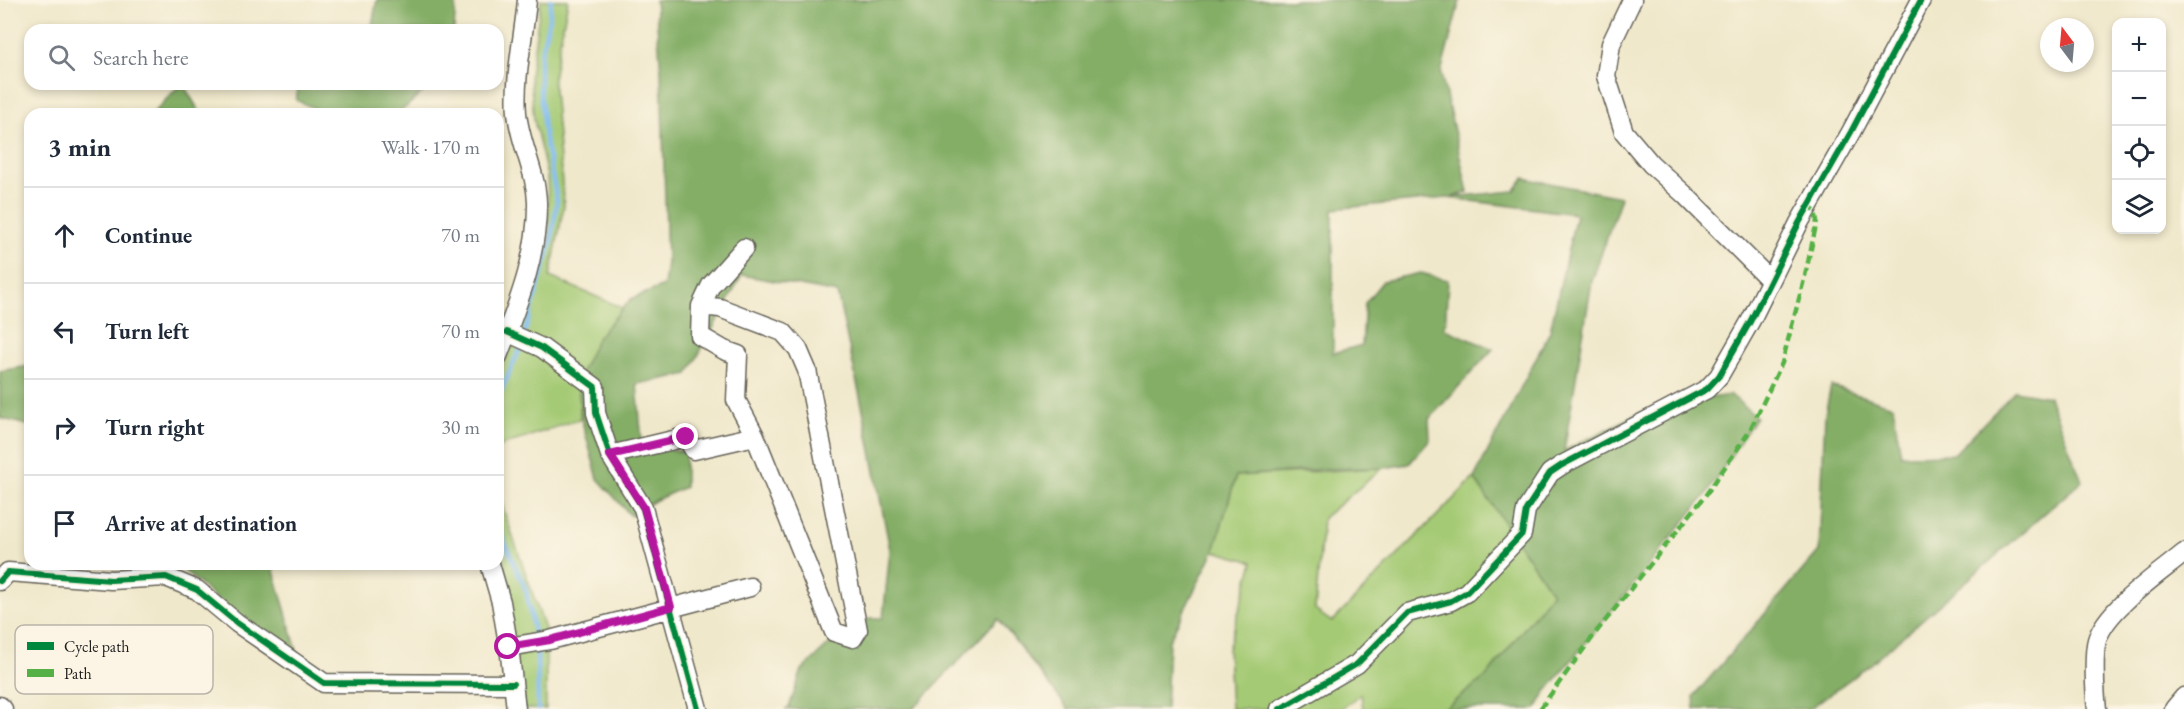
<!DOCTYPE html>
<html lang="en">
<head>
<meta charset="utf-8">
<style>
	body { margin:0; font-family:"EB Garamond",serif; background:#f2f2f3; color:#1f2937 }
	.controls { position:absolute; right:18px; top:18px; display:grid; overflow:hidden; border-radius:12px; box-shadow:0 3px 9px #0003 }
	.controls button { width:54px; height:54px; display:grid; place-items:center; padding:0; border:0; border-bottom:2px solid #e0e1e3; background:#fff; color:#1f2937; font:30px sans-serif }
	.compass { position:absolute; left:2040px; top:18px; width:54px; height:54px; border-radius:50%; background:#fff; box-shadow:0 3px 9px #0003; rotate:344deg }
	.stop { position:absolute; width:18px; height:18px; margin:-14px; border:4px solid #b5179e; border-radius:50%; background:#fff }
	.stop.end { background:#b5179e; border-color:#fff; box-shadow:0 2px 6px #0008 }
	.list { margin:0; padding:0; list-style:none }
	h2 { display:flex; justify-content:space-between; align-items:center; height:78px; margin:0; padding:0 24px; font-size:26px }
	h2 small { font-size:20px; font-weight:400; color:#747a83 }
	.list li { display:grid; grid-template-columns:39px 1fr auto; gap:18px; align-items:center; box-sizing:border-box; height:96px; padding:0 24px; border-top:2px solid #e0e1e3 }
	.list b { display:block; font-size:22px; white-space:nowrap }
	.list em { font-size:20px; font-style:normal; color:#747a83 }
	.icon { flex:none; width:33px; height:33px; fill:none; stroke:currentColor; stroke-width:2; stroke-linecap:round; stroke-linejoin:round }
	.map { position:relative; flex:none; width:2184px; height:709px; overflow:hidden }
	.search { position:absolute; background:#fff; box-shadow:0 3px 9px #0003; left:24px; top:24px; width:480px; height:66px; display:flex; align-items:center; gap:15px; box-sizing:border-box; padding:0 21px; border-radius:18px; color:#747a83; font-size:22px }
	.panel { position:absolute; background:#fff; box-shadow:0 3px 9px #0003; left:24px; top:108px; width:480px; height:462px; border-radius:18px }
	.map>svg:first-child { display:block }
	.green { fill:#a5ca75; stroke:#607348; stroke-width:1.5 }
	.forest { fill:#84ae66; stroke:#506541; stroke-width:1.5 }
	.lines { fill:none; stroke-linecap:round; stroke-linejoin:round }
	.stream { stroke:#7fbbf1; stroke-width:4.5 }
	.minor-casing { stroke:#666359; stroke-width:21 }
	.minor { stroke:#fff; stroke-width:18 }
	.quiet { stroke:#55b145; stroke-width:4.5; stroke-dasharray:9 4.5; stroke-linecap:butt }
	.cycleway-casing { stroke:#fcf5e5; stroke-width:10 }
	.cycleway { stroke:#00873e; stroke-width:6 }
	.route { stroke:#b5179e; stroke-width:8 }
	.key { fill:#fcf5e5; stroke:#b9b4a9; stroke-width:1.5 }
	.key-label { font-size:16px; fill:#1c1c1c }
</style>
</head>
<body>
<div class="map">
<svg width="2184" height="709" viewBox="0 0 2184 709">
	<rect width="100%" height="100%" fill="#fcf5e5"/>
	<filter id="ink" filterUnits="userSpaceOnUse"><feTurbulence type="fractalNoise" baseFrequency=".0167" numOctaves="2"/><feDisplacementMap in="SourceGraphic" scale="12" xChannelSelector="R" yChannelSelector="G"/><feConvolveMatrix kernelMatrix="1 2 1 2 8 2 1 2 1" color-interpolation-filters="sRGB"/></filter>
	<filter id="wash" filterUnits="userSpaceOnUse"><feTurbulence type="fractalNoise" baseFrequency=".008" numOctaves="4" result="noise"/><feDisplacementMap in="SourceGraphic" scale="24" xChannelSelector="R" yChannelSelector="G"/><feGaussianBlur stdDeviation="1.35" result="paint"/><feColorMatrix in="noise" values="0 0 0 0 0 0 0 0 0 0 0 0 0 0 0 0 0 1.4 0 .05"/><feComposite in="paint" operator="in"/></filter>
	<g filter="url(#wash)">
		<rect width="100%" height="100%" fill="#f0e8cb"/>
		<path class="green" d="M 541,0 L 568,0 L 553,78 L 564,206 L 550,277 L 623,308 L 598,337 L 580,400 L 580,419 L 498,447 L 498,376 L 528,302 L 549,235 L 547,176 L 534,120 L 530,75 Z
			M 1383,468 L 1323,518 L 1315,610 L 1332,622 L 1474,478 L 1552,593 L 1487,676 L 1444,709 L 1363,709 L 1361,694 L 1341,709 L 1231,709 L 1228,649 L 1253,562 L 1214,551 L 1236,476 Z
			M 498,494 L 546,632 L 546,709 L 523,709 L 498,564 Z"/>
		<path class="forest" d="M 377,0 L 456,0 L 454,30 L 371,30 Z
			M 655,0 L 1460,0 L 1441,73 L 1468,192 L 1452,197 L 1514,191 L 1524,178 L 1621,197 L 1592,281 L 1564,451 L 1635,415 L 1665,404 L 1731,395 L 1756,417 L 1705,496 L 1545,693 L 1536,709 L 1444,709 L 1487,676 L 1552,593 L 1474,478 L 1550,331 L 1576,214 L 1447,198 L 1333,209 L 1333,353 L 1362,345 L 1365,303 L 1383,281 L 1421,273 L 1448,280 L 1445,329 L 1493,349 L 1429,419 L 1430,440 L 1409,464 L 1383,468 L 1327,469 L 1236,476 L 1214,551 L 1169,641 L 1166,709 L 1068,709 L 998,619 L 913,709 L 786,709 L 789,707 L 802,670 L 840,634 L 870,618 L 883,618 L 890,550 L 863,410 L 837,293 L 742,275 L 688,374 L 637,384 L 642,444 L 685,452 L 685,487 L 656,500 L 631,516 L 598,479 L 583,425 L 577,380 L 598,337 L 631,299 L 664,286 L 667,262 L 661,72 Z
			M 181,84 L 183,84 L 201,114 L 152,114 Z
			M 299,84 L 432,84 L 398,114 L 327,114 L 296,100 Z
			M 30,366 L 30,426 L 0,418 L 0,371 Z
			M 1831,386 L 1893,406 L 1901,455 L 1954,454 L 2015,391 L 2049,397 L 2082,481 L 1871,664 L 1809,709 L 1695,709 L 1694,696 L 1819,551 L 1825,414 Z
			M 177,564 L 272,564 L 302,668 L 263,641 Z"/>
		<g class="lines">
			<path class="stream" d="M 524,335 L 551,243 L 557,201 L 545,139 L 540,91 L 540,58 L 549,19 L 551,0
				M 498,398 L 522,344
				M 498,527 L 526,590 L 535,638
				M 537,646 L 538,709"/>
		</g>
	</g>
	<g filter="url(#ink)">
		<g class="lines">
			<defs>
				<path id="minor" d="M 1632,0 L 1611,44 L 1606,76 L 1624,132 L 1651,164 L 1684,194 L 1770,280
					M 701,306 L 720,308 L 783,332 L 798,349 L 807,370 L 858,630 L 853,638 L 834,632 L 755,436
					M 507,332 L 542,348 L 595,387 L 596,413 L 610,455 L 643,508 L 698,709
					M 498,356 C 517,306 538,256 537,202 C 536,171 520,144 517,113 C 514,78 524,35 527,0
					M 610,455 L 686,437 L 694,450 L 755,436 L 736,400 L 738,355 L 724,350 L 700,336 L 701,306 L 711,285 L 744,248
					M 490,564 L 501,602 L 510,655 L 516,709
					M 0,581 L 8,572 L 111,580 L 166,577 L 197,590 L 237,623 L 324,683 L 513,684
					M 509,647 L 550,640 L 750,587
					M 0,706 L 3,709
					M 1280,709 L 1357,664 L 1407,613 L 1451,601 L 1467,592 L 1522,534 L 1526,510 L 1550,473 L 1562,465 L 1707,389 L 1719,376 L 1751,320 L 1799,223 L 1851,132 L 1921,0
					M 2097,709 C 2095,694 2093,653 2097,640 C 2106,609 2159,574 2184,553
					M 2174,709 L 2184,697"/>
			</defs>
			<use href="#minor" class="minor-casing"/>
			<use href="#minor" class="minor"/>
			<path class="quiet" d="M 1540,709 L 1597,631 L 1705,496 L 1749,432 L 1782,363 L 1805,276 L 1817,221 L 1815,211 L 1809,207"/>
			<defs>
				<path id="cycleway" d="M 507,332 L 542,348 L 595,387 L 596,413 L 610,455 L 643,508 L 698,709
					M 0,581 L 8,572 L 111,580 L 166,577 L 197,590 L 237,623 L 324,683 L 513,684
					M 1280,709 L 1357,664 L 1407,613 L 1451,601 L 1467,592 L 1522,534 L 1526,510 L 1550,473 L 1562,465 L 1707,389 L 1719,376 L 1751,320 L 1799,223 L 1851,132 L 1921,0"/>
			</defs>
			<use href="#cycleway" class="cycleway-casing"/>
			<use href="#cycleway" class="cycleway"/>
		</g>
	</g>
	<g class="lines" filter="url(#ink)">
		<path class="route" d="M 508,647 L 550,640 L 671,607 L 644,508 L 610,455 L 686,437"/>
	</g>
	<rect x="15" y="625" width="198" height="69" rx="9" class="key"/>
	<rect x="27" y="642" width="27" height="8" fill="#00873e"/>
	<rect x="27" y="669" width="27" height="8" fill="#55b145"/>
	<g class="key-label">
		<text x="64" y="652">Cycle path</text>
		<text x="64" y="679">Path</text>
	</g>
</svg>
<div class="controls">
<button>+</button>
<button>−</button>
<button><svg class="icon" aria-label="locate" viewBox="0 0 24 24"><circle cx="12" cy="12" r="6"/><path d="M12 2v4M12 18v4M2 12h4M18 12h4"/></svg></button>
<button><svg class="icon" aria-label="layers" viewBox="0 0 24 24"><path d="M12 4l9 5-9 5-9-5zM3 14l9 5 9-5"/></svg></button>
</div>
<svg class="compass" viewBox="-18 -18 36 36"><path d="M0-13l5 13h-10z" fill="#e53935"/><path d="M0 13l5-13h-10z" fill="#747a83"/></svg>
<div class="stop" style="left:508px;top:647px"></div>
<div class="stop end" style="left:686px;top:437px"></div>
<div class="search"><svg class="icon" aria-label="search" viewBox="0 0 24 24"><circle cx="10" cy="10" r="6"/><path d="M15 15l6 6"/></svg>Search here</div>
<section class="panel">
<h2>3 min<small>Walk · 170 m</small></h2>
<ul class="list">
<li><svg class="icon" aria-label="ahead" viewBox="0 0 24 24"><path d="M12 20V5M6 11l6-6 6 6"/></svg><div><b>Continue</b></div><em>70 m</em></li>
<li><svg class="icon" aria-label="left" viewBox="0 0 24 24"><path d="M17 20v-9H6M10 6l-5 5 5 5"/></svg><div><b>Turn left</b></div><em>70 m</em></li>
<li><svg class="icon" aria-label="right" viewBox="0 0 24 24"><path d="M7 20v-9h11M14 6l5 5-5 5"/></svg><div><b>Turn right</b></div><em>30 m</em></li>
<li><svg class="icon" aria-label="arrive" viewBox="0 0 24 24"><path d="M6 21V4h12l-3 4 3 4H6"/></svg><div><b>Arrive at destination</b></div></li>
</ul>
</section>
</div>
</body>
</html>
